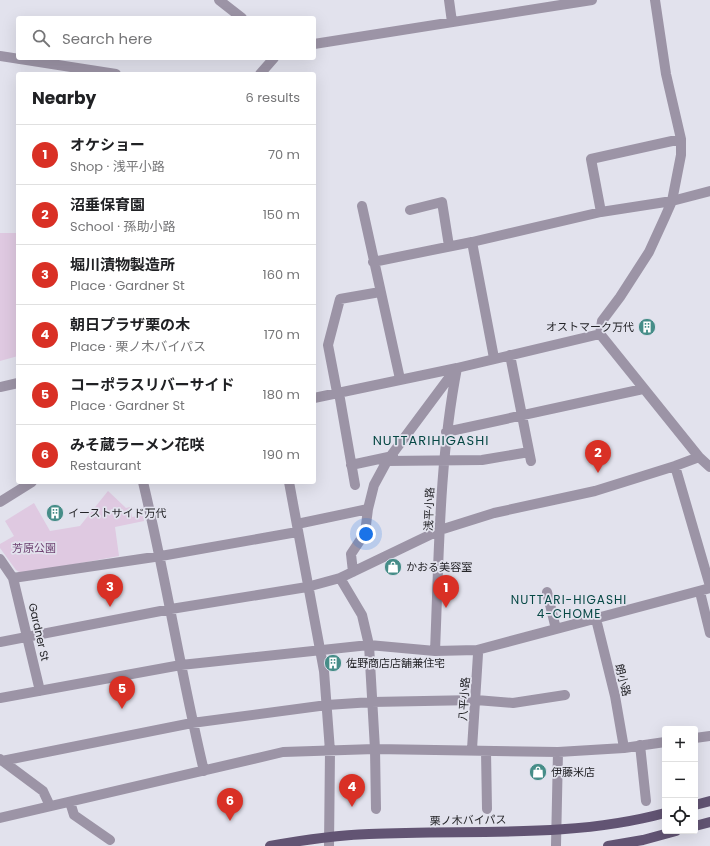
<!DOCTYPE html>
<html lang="en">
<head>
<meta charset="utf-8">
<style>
	body { margin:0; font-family:Poppins,"Noto Sans JP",sans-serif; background:#f2f2f2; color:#202124 }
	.controls { position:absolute; right:12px; bottom:12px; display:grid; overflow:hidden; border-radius:4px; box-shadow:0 4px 16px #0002 }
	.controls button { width:36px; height:36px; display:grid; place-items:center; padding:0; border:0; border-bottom:1px solid #e0e0e0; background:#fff; color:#202124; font:20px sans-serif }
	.you { position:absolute; left:366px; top:534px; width:14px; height:14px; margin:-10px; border:3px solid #fff; border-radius:50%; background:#1a73e8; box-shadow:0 0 0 6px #1a73e833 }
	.badge { display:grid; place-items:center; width:26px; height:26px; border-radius:50%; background:#d93025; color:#fff; font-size:13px; font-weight:700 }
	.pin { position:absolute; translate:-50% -33px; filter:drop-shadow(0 1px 2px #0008) }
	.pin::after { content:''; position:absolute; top:21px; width:14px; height:12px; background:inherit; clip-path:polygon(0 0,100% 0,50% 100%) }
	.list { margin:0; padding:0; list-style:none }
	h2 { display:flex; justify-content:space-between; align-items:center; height:52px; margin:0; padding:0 16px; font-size:17px }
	h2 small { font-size:13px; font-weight:400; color:#757577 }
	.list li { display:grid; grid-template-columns:26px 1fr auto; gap:12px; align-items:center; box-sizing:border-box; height:60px; padding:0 16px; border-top:1px solid #e0e0e0 }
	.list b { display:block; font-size:15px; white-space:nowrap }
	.list p { margin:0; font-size:13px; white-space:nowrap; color:#757577 }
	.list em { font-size:13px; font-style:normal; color:#757577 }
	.icon { flex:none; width:22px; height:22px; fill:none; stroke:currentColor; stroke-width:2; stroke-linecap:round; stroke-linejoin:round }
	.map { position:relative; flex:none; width:710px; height:846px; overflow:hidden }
	.search { position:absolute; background:#fff; box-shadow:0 4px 16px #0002; left:16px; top:16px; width:300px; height:44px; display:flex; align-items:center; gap:10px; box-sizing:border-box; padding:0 14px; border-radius:4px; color:#757577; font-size:15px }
	.panel { position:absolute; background:#fff; box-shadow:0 4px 16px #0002; left:16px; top:72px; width:300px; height:412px; border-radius:4px }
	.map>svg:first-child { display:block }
	.green { fill:#dfc9e1 }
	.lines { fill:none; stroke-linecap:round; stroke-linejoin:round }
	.minor { stroke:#9c94a6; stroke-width:10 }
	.major { stroke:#625473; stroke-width:10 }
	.labels { text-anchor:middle; stroke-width:3.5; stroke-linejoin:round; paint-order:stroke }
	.poi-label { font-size:11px; fill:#242428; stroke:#e2e2ed; text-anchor:start }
	.street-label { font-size:11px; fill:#242428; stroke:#e2e2ed }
	.park-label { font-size:11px; fill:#6e4372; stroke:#e2e2ed }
	.neighbourhood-label { font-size:12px; letter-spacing:1px; fill:#074845; stroke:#e2e2ed }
	.quarter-label { font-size:13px; letter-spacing:1px; fill:#074845; stroke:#e2e2ed }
</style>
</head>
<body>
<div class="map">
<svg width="710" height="846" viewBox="0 0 710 846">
	<rect width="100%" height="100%" fill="#e2e2ed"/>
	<path class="green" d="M 0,233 L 18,233 L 18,356 L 0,361 Z
		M 108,491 L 126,508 L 130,507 L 132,517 L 143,515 L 144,521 L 115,527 L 119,556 L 22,574 L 16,570 L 0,548 L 0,544 L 14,536 L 5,521 L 34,503 L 50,531 L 80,526 Z"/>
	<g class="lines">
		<path class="minor" d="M 219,0 L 242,18
			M 449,0 L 452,22
			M 314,44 L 592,0
			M 0,56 L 116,74
			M 260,74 L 274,58
			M 362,206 L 400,379
			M 410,210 L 442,202 L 449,246
			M 601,212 L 591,159 L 681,139
			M 472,242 L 494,358
			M 373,262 L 472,242 L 601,212 L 672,201 L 710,191
			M 600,334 L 602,321 L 620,297 L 649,252 L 665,217 L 672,201 L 681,155 L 681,139 L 666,74 L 655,0
			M 510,355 L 531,461
			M 0,387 L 18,383
			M 337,392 L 328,345 L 340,299 L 380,292
			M 339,393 L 355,485
			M 314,398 L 457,368 L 600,334 L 699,457 L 710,467
			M 446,432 L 643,389
			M 387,461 L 482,460 L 529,452
			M 351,465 L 393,456
			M 675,466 L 710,586
			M 143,482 C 166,578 181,675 204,771
			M 289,482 L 324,671 L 330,751 L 329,846
			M 0,502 L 32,482
			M 297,524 L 368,509
			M 0,559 L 13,578 L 40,691
			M 353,572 L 351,554 L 365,533 L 368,509 L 374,485 L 387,461 L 454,371
			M 13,578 L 161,556 L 297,532
			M 340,578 L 362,615 L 369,645 L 375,749 L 376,809
			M 547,592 L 555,625 L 557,628
			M 700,592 L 710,633
			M 596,619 L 615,696 L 624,748
			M 0,642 L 171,609 L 307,587 L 340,578 L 440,530 L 494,513 L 595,491 L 675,466 L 699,457
			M 435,651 C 439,556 439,461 457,368
			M 0,698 L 181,665 L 369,645 L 435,651 L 477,650 L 710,588
			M 695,738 L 710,736
			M 640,745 L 646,801
			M 472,749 L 478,654 L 477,650
			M 486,751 L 487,809
			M 0,759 L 43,791 L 50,806
			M 2,761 L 192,723 L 327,705 L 372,702 L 476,700 L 513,703 L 565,695
			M 70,802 L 74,815 L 110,840
			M 0,818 L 283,752 L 375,749 L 558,752 L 624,748 L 665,742
			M 556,846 L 558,752"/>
		<path class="major" d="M 695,805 L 710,801
			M 695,826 L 710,822
			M 270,846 C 303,840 336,835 369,834 C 468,829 569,839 665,813
			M 608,846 L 643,840 L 676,831"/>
	</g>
	<defs>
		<symbol id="building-disc" viewBox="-11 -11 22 22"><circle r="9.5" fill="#468d88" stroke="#e2e2ed"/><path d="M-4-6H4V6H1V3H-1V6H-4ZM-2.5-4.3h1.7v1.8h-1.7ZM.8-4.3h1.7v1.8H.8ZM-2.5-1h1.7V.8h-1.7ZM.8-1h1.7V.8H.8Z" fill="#fff"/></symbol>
		<symbol id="shop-disc" viewBox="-11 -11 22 22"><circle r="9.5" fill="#468d88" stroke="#e2e2ed"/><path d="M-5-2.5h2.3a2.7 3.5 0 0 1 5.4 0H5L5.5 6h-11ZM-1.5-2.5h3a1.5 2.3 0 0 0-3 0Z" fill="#fff"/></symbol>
	</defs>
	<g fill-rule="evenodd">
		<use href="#building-disc" x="637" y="317" width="20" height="20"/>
		<use href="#building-disc" x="45" y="503" width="20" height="20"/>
		<use href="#shop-disc" x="383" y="557" width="20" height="20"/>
		<use href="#building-disc" x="323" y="653" width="20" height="20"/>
		<use href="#shop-disc" x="528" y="762" width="20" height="20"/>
	</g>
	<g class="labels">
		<g class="poi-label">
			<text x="634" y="331" text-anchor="end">オストマーク万代</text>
			<text x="68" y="517">イーストサイド万代</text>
			<text x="406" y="571">かおる美容室</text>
			<text x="346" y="667">佐野商店店舗兼住宅</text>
			<text x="551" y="776">伊藤米店</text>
		</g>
		<g class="street-label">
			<text transform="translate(429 509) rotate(-88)" y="4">浅平小路</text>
			<text transform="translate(39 632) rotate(77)" y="4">Gardner St</text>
			<text transform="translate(623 680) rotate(76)" y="4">朗小路</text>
			<text transform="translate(464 699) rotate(-86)" y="4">八平小路</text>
			<text transform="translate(468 820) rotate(-1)" y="4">栗ノ木バイパス</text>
		</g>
		<g class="park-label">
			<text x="34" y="552">芳原公園</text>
		</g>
		<g class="neighbourhood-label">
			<text x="569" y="604">NUTTARI-HIGASHI<tspan x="569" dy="14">4-CHOME</tspan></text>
		</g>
		<g class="quarter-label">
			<text x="431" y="445">NUTTARIHIGASHI</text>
		</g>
	</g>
</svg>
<div class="controls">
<button>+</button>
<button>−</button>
<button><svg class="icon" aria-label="locate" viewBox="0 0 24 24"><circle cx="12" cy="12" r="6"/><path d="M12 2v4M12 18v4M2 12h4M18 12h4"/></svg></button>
</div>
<div class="you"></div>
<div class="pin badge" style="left:446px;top:608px">1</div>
<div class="pin badge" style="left:598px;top:473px">2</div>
<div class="pin badge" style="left:110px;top:607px">3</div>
<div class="pin badge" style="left:352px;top:807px">4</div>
<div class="pin badge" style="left:122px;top:709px">5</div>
<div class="pin badge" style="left:230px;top:821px">6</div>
<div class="search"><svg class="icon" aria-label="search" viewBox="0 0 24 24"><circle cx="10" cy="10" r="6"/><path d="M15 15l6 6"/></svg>Search here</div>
<section class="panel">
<h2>Nearby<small>6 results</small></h2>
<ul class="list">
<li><span class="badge">1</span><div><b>オケショー</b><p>Shop · 浅平小路</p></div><em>70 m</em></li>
<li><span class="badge">2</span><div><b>沼垂保育園</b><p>School · 孫助小路</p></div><em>150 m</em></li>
<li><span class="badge">3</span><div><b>堀川漬物製造所</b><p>Place · Gardner St</p></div><em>160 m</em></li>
<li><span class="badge">4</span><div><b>朝日プラザ栗の木</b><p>Place · 栗ノ木バイパス</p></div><em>170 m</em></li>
<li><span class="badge">5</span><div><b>コーポラスリバーサイド</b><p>Place · Gardner St</p></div><em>180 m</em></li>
<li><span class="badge">6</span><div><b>みそ蔵ラーメン花咲</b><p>Restaurant</p></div><em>190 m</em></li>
</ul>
</section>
</div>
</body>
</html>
